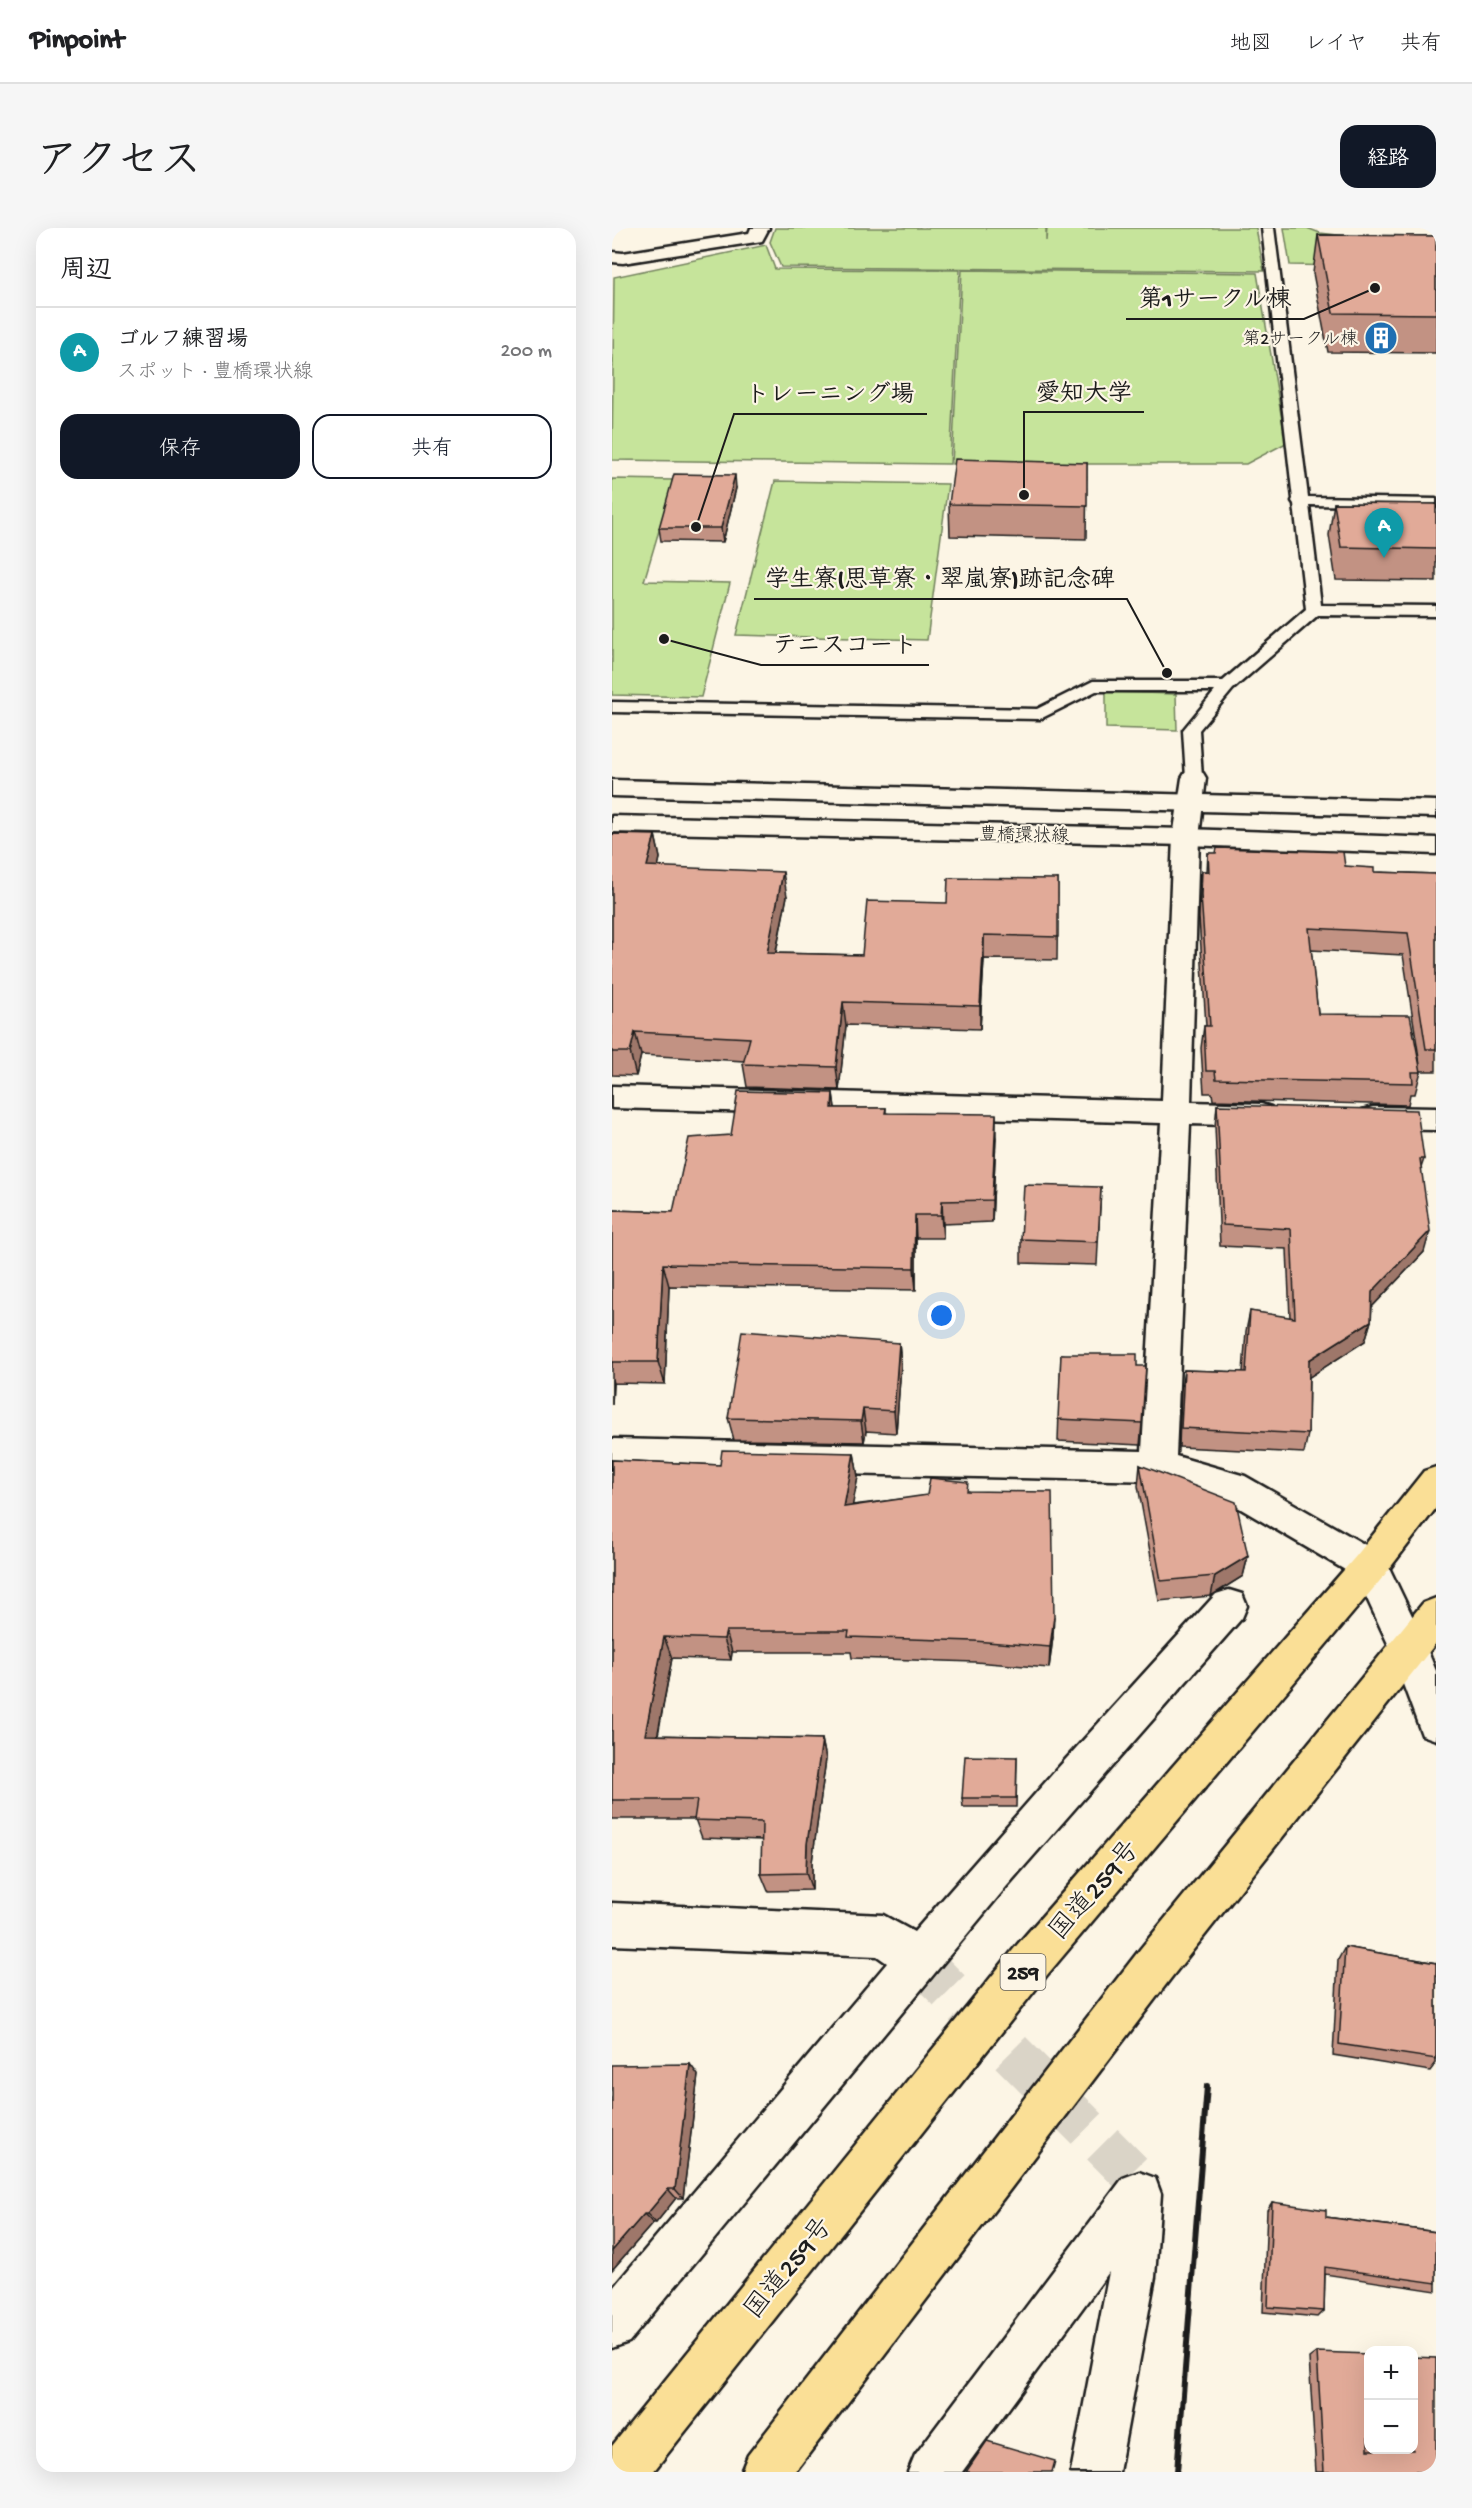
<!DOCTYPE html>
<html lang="ja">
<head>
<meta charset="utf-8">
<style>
	body { margin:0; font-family:"Gochi Hand","Klee One",sans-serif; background:#f6f6f6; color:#202124 }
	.controls { position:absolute; right:18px; bottom:18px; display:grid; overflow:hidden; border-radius:12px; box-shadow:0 6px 24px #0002 }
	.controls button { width:54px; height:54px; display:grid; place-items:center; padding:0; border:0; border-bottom:2px solid #e0e0e0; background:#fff; color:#202124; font:30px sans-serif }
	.you { position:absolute; left:330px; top:1088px; width:21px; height:21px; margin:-15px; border:4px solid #fff; border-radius:50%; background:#1a73e8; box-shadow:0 0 0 9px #1a73e833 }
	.badge { display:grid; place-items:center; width:39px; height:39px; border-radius:50%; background:#111827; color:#fff; font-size:20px; font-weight:700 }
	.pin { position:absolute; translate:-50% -50px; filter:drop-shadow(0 2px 3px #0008) }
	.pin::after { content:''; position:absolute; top:32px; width:21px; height:18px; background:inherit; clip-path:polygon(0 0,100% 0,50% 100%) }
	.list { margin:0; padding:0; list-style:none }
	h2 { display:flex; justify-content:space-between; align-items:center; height:78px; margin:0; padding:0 24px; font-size:26px }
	h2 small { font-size:20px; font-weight:400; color:#757577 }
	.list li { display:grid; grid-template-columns:39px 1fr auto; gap:18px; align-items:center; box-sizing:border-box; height:90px; padding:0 24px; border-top:2px solid #e0e0e0 }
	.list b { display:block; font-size:22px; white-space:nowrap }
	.list p { margin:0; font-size:20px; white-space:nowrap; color:#757577 }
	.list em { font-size:20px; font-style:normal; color:#757577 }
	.actions { display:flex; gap:12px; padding:18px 24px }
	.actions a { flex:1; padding:14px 0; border:2px solid #111827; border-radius:18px; text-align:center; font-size:21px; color:#111827 }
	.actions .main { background:#111827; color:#fff }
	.map { position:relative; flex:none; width:824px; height:2244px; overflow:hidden; border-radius:18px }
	header { display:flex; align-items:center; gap:36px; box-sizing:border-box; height:84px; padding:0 30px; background:#fff; border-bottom:2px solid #e0e0e0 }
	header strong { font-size:28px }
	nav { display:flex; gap:33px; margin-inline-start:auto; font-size:21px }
	.intro { display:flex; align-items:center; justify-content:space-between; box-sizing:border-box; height:144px; padding:0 36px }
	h1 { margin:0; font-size:42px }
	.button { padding:15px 27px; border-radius:18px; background:#111827; color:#fff; font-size:21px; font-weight:700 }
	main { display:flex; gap:36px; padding:0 36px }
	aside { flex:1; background:#fff; border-radius:18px; box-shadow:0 6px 24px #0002 }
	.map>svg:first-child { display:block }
	.green { fill:#c6e49b; stroke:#71805c; stroke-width:1.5 }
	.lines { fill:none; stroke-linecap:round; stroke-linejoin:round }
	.minor-tunnel { stroke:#dad4c7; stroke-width:43; stroke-dasharray:43 22; stroke-linecap:butt }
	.service-casing { stroke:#1c1c1c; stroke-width:5 }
	.pedestrian-casing { stroke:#1c1c1c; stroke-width:5 }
	.minor-casing { stroke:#1c1c1c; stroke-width:5 }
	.tertiary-casing { stroke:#1c1c1c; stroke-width:5 }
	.secondary-casing { stroke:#1c1c1c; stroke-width:5 }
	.trunk-casing { stroke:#1c1c1c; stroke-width:5 }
	.service { fill:#fcf5e5; fill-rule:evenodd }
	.pedestrian { fill:#fcf5e5; fill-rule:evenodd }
	.minor { fill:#fcf5e5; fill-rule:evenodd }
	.tertiary { fill:#fcf5e5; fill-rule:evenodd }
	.secondary { fill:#fcf5e5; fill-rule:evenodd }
	.trunk { fill:#fadf96; fill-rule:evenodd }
	.rail { stroke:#1c1c1c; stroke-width:6 }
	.wall { fill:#c29283; stroke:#1c1c1c; stroke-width:1.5; fill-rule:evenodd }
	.shaded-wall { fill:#9e776a; stroke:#1c1c1c; stroke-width:1.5 }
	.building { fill:#e1aa98; stroke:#1c1c1c; stroke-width:1.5 }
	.labels { text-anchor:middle; stroke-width:4.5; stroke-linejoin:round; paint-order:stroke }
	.far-poi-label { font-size:18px; fill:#1c1c1c; stroke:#fcf5e5; text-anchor:end }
	.far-street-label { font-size:18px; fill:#1c1c1c; stroke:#fcf5e5 }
	.shield { fill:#fcf5e5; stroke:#5f5d58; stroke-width:1.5 }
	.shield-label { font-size:21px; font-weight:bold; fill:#1c1c1c }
	.near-street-label { font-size:27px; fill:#1c1c1c; stroke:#fcf5e5 }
	.leader { fill:none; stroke:#1c1c1c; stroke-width:2 }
	.callout-dot { fill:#1c1c1c; stroke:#fcf5e5; stroke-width:2 }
	.callout-label { font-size:24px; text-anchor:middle; font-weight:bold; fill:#1c1c1c; stroke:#fcf5e5; stroke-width:4.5; stroke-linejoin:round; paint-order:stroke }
</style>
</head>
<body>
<header>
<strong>Pinpoint</strong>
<nav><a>地図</a><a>レイヤ</a><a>共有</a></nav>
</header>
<div class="intro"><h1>アクセス</h1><a class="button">経路</a></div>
<main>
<aside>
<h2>周辺<small></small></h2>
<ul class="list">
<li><span class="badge" style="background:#0f9aa8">A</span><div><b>ゴルフ練習場</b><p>スポット · 豊橋環状線</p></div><em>200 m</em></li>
</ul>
<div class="actions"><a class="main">保存</a><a>共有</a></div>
</aside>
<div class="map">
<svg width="824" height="2244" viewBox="0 0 824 2244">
	<rect width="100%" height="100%" fill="#fcf5e5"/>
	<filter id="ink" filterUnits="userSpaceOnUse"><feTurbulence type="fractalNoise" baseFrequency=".0167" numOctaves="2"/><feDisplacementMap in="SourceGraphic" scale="12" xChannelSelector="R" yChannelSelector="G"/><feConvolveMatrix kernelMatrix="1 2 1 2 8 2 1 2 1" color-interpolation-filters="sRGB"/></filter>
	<g filter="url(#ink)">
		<path class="green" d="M 163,0 L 434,0 L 434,13 L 435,0 L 644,0 L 652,43 L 169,39 L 158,14 Z
			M 672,0 L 695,0 L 708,5 L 734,8 L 734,38 L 678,37 Z
			M 154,17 L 163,41 L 348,42 L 338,236 L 0,232 L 2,49 Z
			M 350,42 L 645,45 L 674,215 L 634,236 L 340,236 Z
			M 0,251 L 62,252 L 32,353 L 118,355 L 89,469 L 0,467 Z
			M 163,253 L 336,256 L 315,412 L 124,407 Z
			M 494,464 L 564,466 L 565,502 L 494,500 Z"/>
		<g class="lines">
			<path class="minor-tunnel" d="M 307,1732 L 519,1945"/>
			<defs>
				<path id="service" d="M 650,0 L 662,0 L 696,269 L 824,271 L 824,279 L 697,277 L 709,377 L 824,378 L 824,388 L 706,387 L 621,461 L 587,502 L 590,550 L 588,554 L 576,554 L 574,550 L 571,502 L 603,463 L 484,463 L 428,491 L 0,484 L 0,474 L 425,481 L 481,453 L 611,453 L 694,381 L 682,276 L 680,273 L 681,271 Z"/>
				<path id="pedestrian" d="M 139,0 L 157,0 L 150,13 L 144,14 L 11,35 L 0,34 L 0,24 L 11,25 L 137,5 Z"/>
				<path id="minor" d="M 582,542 L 591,545 L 594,550 L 587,609 L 579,874 L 649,876 L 659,879 L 664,887 L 659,895 L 649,898 L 578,896 L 564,1228 L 633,1248 L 771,1327 L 816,1421 L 810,1433 L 797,1438 L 784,1433 L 745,1349 L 612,1271 L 546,1253 L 0,1241 L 0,1211 L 530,1223 L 549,895 L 0,880 L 0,858 L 550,873 L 561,609 L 570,550 L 573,545 Z
					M 761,879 L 824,880 L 824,902 L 761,901 L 750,898 L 746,890 L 750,882 Z
					M 617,1362 L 630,1366 L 635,1378 L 630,1390 L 395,1658 L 17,2114 L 0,2120 L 0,2061 L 275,1735 L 265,1728 L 0,1717 L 0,1675 L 271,1687 L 302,1704 L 445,1541 L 604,1366 Z
					M 527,1944 L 543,1950 L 549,1966 L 543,2049 L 507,2244 L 459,2244 L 497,2044 L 350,2244 L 296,2244 L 303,2227 L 511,1950 Z"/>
				<path id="tertiary" d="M 797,1404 L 810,1409 L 824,1443 L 824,1512 L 810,1507 L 778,1421 L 784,1409 Z"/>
				<path id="secondary" d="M 0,552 L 824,573 L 824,589 L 0,568 Z
					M 0,588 L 574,601 L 824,610 L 824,626 L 574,617 L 0,604 Z"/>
				<path id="trunk" d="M 824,1239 L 824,1280 L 771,1349 L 435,1747 L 41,2244 L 0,2244 L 0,2218 L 405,1717 L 745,1327 L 812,1243 Z
					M 824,1370 L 824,1415 L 559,1750 L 183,2244 L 129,2244 L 136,2227 L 529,1720 L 811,1375 Z"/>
			</defs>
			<use href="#service" class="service-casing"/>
			<use href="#pedestrian" class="pedestrian-casing"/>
			<use href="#minor" class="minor-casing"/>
			<use href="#tertiary" class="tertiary-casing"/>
			<use href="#secondary" class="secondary-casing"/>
			<use href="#trunk" class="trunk-casing"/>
			<use href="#service" class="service"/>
			<use href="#pedestrian" class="pedestrian"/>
			<use href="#minor" class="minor"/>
			<use href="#tertiary" class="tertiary"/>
			<use href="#secondary" class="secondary"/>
			<use href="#trunk" class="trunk"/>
			<path class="rail" d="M 565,2244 L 595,1858"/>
		</g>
		<path class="wall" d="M 706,7 L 824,8 L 824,125 L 716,124 L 701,45 Z
			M 475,235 L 474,311 L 338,308 L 337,276 Z
			M 124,260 L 111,314 L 49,313 L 47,300 Z
			M 722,275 L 824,276 L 824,353 L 724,352 L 717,307 Z
			M 0,606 L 43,607 L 48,630 L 46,638 L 175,668 L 164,725 L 250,727 L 335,675 L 446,651 L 445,732 L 372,731 L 368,801 L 234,797 L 227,862 L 135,859 L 131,836 L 132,833 L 29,827 L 24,848 L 0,847 Z
			M 596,625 L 733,638 L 762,644 L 824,646 L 824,843 L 809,843 L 803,866 L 798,866 L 796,877 L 601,872 L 600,865 L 592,865 L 589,820 L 592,798 L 594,798 L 587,689 L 588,665 L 590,643 L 595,643 ZM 699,722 L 791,727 L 808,836 L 706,786 Z
			M 221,865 L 223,880 L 274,880 L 274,885 L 384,909 L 380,994 L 331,996 L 331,1010 L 304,1010 L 304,1062 L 57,1058 L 53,1156 L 1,1155 L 0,1177 L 0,982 L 61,984 L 119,907 Z
			M 605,877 L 812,931 L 809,940 L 812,1024 L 760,1079 L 759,1093 L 753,1113 L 697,1149 L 696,1206 L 692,1225 L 567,1219 L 569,1162 L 572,1142 L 631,1144 L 634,1103 L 638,1083 L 678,1090 L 675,1021 L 608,1018 L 603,898 Z
			M 489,959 L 485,1037 L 409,1035 L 409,1011 Z
			M 287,1115 L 289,1137 L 284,1205 L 254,1203 L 252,1214 L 122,1212 L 116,1190 Z
			M 449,1126 L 525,1138 L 530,1195 L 528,1217 L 446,1213 Z
			M 242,1225 L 246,1249 L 240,1277 L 357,1263 L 441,1409 L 437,1440 L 363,1434 L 240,1430 L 239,1424 L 120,1424 L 119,1432 L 60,1430 L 46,1507 L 210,1511 L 214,1531 L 200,1634 L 200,1662 L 156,1663 L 149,1646 L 150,1612 L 90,1610 L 83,1591 L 0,1591 L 0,1232 L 108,1237 Z
			M 528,1237 L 636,1328 L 631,1348 L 599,1368 L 547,1373 L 526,1258 Z
			M 405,1529 L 404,1579 L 351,1579 L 350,1570 Z
			M 733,1719 L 824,1735 L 824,1835 L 818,1843 L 721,1827 L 726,1732 Z
			M 86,1847 L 71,1970 L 64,1970 L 44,1995 L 41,1995 L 0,2042 Z
			M 660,1974 L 714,1989 L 824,2004 L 824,2063 L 713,2046 L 712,2083 L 706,2089 L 651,2084 L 655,1982 Z
			M 705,2124 L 824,2244 L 704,2244 L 697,2130 Z"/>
		<path class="shaded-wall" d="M 123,247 L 124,260 L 111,314 L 109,300 Z
			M 43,607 L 48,630 L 41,661 L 35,638 Z
			M 171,644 L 175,668 L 159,748 L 155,725 Z
			M 372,707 L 372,731 L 368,801 L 368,778 Z
			M 231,774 L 234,797 L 227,862 L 224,839 Z
			M 23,804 L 29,827 L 24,848 L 18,824 Z
			M 221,865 L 224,888 L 220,880 Z
			M 384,886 L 384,909 L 380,994 L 380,972 Z
			M 330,973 L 331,996 L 331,1010 L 329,987 Z
			M 303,987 L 304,1010 L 304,1062 L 302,1040 Z
			M 818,1003 L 812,1024 L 755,1084 L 760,1064 Z
			M 51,1036 L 57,1058 L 53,1156 L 46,1134 Z
			M 759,1093 L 753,1113 L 693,1152 L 697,1132 Z
			M 287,1115 L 289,1137 L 284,1205 L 282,1183 Z
			M 0,1151 L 1,1155 L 0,1177 Z
			M 251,1181 L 254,1203 L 252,1214 L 249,1193 Z
			M 242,1225 L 246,1249 L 236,1301 L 232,1279 Z
			M 636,1328 L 631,1348 L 599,1368 L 603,1348 Z
			M 442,1388 L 441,1409 L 437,1440 L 438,1419 Z
			M 114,1403 L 120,1424 L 119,1432 L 112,1411 Z
			M 52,1409 L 60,1430 L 42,1526 L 33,1507 Z
			M 210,1511 L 214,1531 L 200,1634 L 200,1662 L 194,1645 L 195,1616 Z
			M 78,1836 L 86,1847 L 71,1970 L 63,1961 Z
			M 56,1961 L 64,1970 L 44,1995 L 35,1986 Z
			M 32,1986 L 41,1995 L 0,2042 L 0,2023 Z"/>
		<path class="building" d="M 706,7 L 824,8 L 824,86 L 721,85 Z
			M 343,231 L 475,235 L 475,278 L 337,276 Z
			M 62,246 L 123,247 L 109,300 L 47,300 Z
			M 722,275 L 824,276 L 824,321 L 729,319 Z
			M 0,606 L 43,607 L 35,638 L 171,644 L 155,725 L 250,727 L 255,673 L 335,675 L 336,650 L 446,651 L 446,709 L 372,707 L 368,778 L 231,774 L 224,839 L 131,836 L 138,810 L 23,804 L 18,824 L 0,824 Z
			M 605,620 L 731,624 L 733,638 L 762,640 L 762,644 L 824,646 L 824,821 L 814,821 L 796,705 L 697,700 L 706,786 L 798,787 L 809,844 L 800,844 L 801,855 L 604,851 L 603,843 L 594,843 L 592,798 L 598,798 L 589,667 L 590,643 L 597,644 L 596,625 L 604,625 Z
			M 126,863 L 221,865 L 220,880 L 274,880 L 273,885 L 384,886 L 380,972 L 330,973 L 329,987 L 303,987 L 302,1040 L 51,1036 L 46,1134 L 0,1134 L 0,982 L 61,984 L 77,910 L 119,907 Z
			M 605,877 L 805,882 L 812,931 L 808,931 L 818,1003 L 760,1064 L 759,1093 L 697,1132 L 696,1206 L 569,1200 L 572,1142 L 634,1144 L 638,1083 L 683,1090 L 679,1001 L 611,997 Z
			M 412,957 L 489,959 L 486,1014 L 409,1011 Z
			M 130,1103 L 287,1115 L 282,1183 L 251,1181 L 249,1193 L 116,1190 Z
			M 449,1126 L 525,1126 L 525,1138 L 534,1138 L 530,1195 L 446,1191 Z
			M 110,1222 L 242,1225 L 232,1279 L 315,1267 L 318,1250 L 356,1254 L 355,1263 L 440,1264 L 442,1388 L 438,1419 L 362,1413 L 236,1409 L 237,1403 L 114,1403 L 112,1411 L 52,1409 L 33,1507 L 210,1511 L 195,1616 L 194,1645 L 149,1646 L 150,1594 L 82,1592 L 85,1572 L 0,1572 L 0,1232 L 108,1237 Z
			M 528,1237 L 624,1274 L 636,1328 L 603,1348 L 549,1353 Z
			M 353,1528 L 405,1529 L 404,1570 L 350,1570 Z
			M 733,1719 L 824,1735 L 824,1831 L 727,1816 Z
			M 78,1836 L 63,1961 L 56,1961 L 35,1986 L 32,1986 L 0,2023 L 0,1837 Z
			M 660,1974 L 714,1982 L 714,1989 L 824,2004 L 824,2055 L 713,2039 L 712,2083 L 656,2079 Z
			M 705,2124 L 756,2126 L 756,2222 L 801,2222 L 801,2129 L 824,2130 L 824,2244 L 712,2244 Z
			M 375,2213 L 443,2233 L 440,2244 L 354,2244 Z"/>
	</g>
	<defs>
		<symbol id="building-disc" viewBox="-11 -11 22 22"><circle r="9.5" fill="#1f6fb2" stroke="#fcf5e5"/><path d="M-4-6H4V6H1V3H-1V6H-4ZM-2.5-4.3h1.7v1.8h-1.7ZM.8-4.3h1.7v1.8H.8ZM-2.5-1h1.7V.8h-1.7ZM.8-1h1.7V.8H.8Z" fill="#fff"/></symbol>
	</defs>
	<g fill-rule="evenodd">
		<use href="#building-disc" x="750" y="91" width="38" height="38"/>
	</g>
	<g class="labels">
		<g class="far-poi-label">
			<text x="746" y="116">第2サークル棟</text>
		</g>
		<g class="far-street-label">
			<text transform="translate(412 606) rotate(1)" y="6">豊橋環状線</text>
		</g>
		<rect class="shield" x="388.5" y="1726" width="45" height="36" rx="4.5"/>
		<g class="shield-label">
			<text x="411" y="1751">259</text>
		</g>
		<g class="near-street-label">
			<text transform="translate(481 1661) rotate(-49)" y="9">国道259号</text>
			<text transform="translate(175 2039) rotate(-51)" y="9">国道259号</text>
		</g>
	</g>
	<path class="leader" d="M763 60L692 91H514M412 267L412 184H532M84 299L122 186H315M555 445L515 371H142M52 411L149 437H317"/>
	<g class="callout-dot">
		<circle cx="763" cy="60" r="6"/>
		<circle cx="412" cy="267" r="6"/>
		<circle cx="84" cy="299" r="6"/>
		<circle cx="555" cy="445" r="6"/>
		<circle cx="52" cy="411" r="6"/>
	</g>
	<g class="callout-label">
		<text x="603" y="78">第1サークル棟</text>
		<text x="472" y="172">愛知大学</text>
		<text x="218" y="173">トレーニング場</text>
		<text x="328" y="358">学生寮(思草寮・翠嵐寮)跡記念碑</text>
		<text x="233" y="424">テニスコート</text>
	</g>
</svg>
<div class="controls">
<button>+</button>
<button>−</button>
</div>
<div class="you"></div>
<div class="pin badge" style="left:772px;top:330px;background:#0f9aa8">A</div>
</div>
</main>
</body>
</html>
